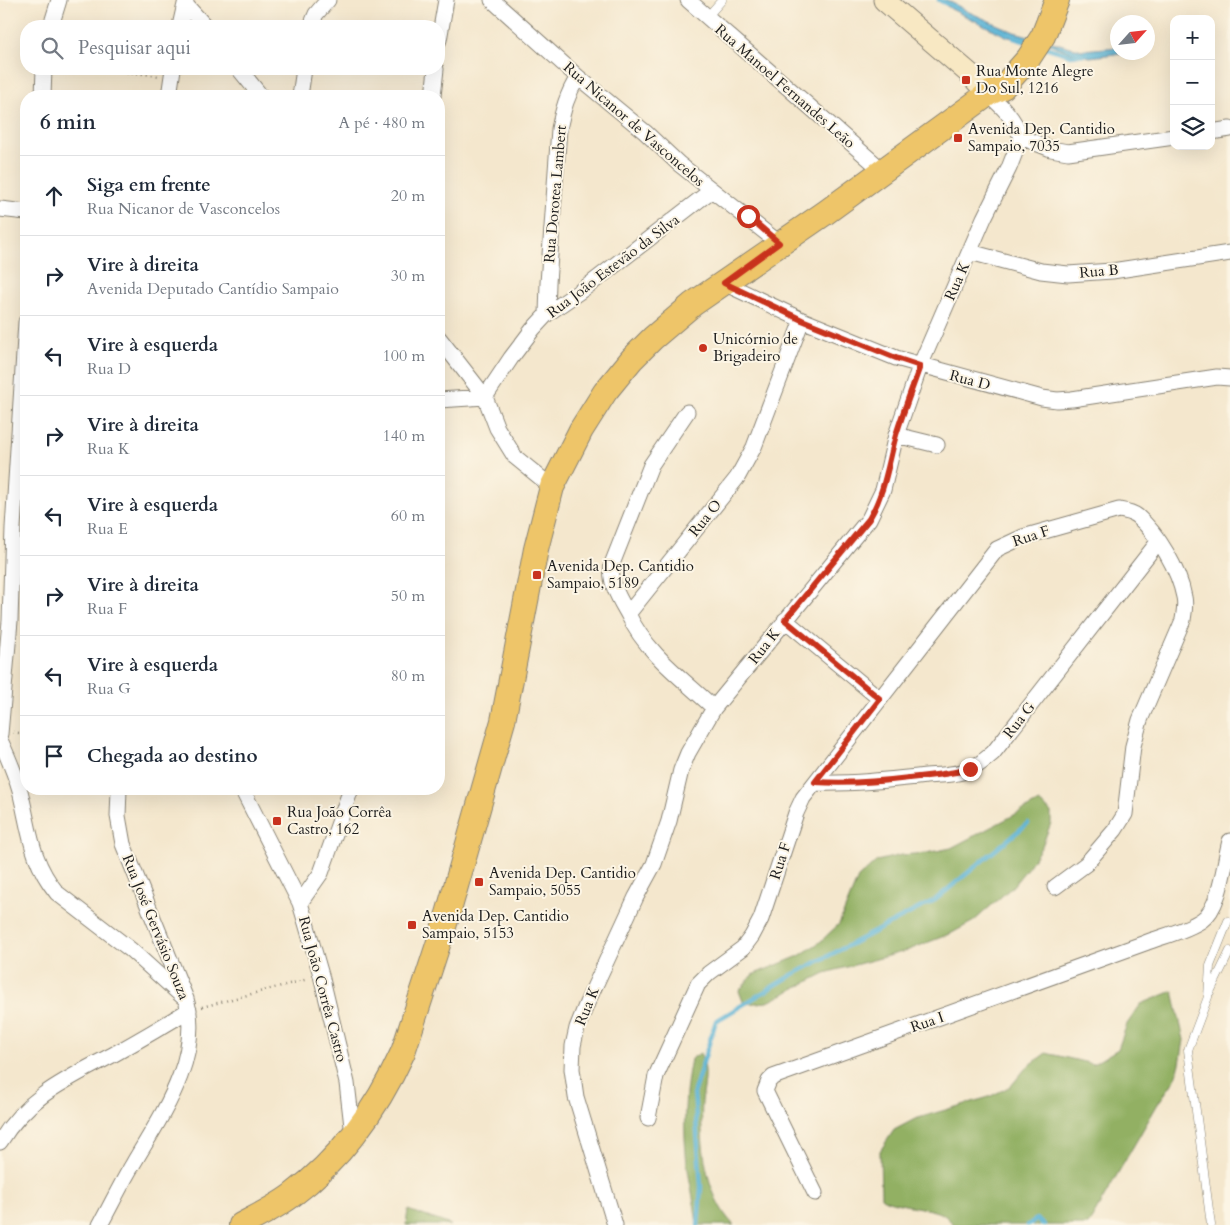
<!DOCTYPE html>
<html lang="pt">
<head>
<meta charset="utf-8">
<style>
	body { margin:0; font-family:Cardo,serif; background:#f2f2f3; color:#1f2937 }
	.controls { position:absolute; right:15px; top:15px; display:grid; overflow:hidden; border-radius:10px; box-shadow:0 5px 20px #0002 }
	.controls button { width:45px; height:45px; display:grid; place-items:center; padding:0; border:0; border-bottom:1px solid #e0e1e3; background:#fff; color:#1f2937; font:25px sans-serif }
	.compass { position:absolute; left:1110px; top:15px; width:45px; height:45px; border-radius:50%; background:#fff; box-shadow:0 5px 20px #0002; rotate:63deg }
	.stop { position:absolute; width:15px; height:15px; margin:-11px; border:4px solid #c8321e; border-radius:50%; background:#fff }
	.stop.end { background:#c8321e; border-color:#fff; box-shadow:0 1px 5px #0008 }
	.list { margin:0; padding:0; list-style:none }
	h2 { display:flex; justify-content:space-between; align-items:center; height:65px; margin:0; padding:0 20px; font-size:21px }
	h2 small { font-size:16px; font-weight:400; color:#747a83 }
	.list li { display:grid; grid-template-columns:32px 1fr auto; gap:15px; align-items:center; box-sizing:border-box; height:80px; padding:0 20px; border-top:1px solid #e0e1e3 }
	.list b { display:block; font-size:19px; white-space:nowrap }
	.list p { margin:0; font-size:16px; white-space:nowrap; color:#747a83 }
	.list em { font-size:16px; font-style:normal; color:#747a83 }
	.icon { flex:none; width:28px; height:28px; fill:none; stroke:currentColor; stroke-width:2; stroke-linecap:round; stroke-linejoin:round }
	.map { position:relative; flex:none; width:1230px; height:1225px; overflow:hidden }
	.search { position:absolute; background:#fff; box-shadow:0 5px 20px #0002; left:20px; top:20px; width:425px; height:55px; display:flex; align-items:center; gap:12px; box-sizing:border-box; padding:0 18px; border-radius:20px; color:#747a83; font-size:19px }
	.panel { position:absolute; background:#fff; box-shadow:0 5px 20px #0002; left:20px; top:90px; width:425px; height:705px; border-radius:20px }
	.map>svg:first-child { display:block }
	.forest { fill:#92b063; stroke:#576640 }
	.water { fill:#57b1d4; stroke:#3a6678 }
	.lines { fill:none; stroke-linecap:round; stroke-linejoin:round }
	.stream { stroke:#57b1d4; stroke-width:4.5 }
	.lane-casing { stroke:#888274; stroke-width:9 }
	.street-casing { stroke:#888274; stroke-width:17 }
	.secondary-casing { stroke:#888274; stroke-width:23 }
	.primary-casing { stroke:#888274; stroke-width:26 }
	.path { stroke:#888274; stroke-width:2.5; stroke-dasharray:1 4; stroke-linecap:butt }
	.lane { stroke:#fff; stroke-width:8 }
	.street { stroke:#fff; stroke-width:15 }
	.secondary { stroke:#f8e8c3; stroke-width:21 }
	.primary { stroke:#eec569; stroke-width:24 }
	.route { stroke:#c8321e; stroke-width:6 }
	.poi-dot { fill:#c8321e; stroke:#fcf5e5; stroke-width:2 }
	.labels { text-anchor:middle; stroke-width:4; stroke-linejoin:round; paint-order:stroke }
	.poi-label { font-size:15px; fill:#1c1c1c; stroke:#fcf5e5; text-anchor:start }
	.street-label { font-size:15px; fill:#1c1c1c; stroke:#fcf5e5 }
</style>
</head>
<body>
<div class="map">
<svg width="1230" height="1225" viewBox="0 0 1230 1225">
	<rect width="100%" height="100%" fill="#fcf5e5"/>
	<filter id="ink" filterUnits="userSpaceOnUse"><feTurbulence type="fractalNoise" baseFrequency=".02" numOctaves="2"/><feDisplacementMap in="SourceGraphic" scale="10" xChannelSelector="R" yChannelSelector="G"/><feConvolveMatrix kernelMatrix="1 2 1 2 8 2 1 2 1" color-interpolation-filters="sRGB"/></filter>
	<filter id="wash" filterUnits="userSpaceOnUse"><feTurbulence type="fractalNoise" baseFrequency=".0096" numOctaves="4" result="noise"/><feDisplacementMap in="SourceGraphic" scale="20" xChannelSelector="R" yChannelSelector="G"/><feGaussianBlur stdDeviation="1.12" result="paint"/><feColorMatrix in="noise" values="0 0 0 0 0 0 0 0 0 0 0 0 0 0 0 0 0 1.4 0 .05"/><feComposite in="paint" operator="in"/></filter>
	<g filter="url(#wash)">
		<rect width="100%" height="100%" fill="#f4e7cd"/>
		<path class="forest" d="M 1039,802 L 1051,812 L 1051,823 L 1042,846 L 1029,866 L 1012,887 L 974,921 L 952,933 L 906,951 L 825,973 L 768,1002 L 744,1004 L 739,991 L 752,975 L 799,956 L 820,942 L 839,924 L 858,878 L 877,861 L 901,855 L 927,853 L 951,848 Z
			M 1173,991 L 1184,1040 L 1180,1064 L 1174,1081 L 1159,1102 L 1088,1225 L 954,1225 C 951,1222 947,1216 942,1214 C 929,1207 889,1205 881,1197 L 880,1151 L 894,1130 L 915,1119 L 989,1097 L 1011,1086 L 1026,1068 L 1046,1053 L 1093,1064 L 1118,1049 L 1127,1024 L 1141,1004 Z
			M 700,1053 C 702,1058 705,1065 705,1071 C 706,1081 703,1092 702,1102 C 700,1141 705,1197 734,1225 L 697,1225 C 695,1204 690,1184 687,1164 C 683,1128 684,1094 691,1059 Z
			M 408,1210 L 451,1225 L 406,1225 Z"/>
		<path class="water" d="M 939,0 L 947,0 L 969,12 L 1014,32 L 1082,50 L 1117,47 L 1118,52 L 1123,53 L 1090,57 L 1070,52 L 1050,44 L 1008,37 L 951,9 Z"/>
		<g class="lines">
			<path class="stream" d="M 939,0 L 947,4
				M 1014,38 L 1031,43
				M 1045,47 L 1071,55 L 1086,54
				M 698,1225 L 701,1187 L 694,1091 L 716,1021 L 792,975 L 935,900 L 1028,823
				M 1028,1225 L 1036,1219 L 1044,1225"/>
		</g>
	</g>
	<g filter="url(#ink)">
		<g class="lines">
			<defs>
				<path id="lane" d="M 707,17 L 722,0
					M 1210,992 L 1230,951
					M 1211,1225 L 1188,1050 L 1208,997 L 1210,966 L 1228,921"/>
				<path id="street" d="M 492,0 L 578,77 L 645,132 L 679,164 L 779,243
					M 688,0 L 883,171
					M 185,4 L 205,26
					M 51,26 L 59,0
					M 180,26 L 186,0
					M 311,26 L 316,14 L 328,0
					M 439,40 L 446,0
					M 239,69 L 261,96
					M 43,96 L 44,69
					M 169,96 L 173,69
					M 300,96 L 304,69
					M 433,96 L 436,69
					M 1211,132 L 1230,129
					M 1021,137 L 1051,149 L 1068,152 L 1174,137
					M 0,209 L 26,212
					M 970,252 L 1041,271 L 1068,274 L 1112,271 L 1230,253
					M 724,283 L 802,320 L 896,358 L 1042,398 L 1057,400 L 1072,399 L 1217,377 L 1230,378
					M 547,314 L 548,283 L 559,129 C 563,110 567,94 578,77
					M 439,338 L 485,397 L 497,428 L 515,457 L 552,487
					M 485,397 L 511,358 L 533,329 L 547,314 L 589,285 L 712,190
					M 439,400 L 485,397
					M 896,435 L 937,445
					M 628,614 C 619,598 609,583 612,564 L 651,465 L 687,412
					M 785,620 L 880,699
					M 714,708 C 683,679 646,653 628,614 L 737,478 L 754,447 L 802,320
					M 0,734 L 10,621 L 13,528 L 26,322
					M 0,740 C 8,757 15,773 20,791 C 30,830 30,860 57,893 L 131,950 L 183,997
					M 815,783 C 853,784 889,780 926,776 C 940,775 958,775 971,769 C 979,765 986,759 993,753 L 1158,542
					M 242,789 L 300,903 L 306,923 L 321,975 L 347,1083 L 353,1135
					M 300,903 L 321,873 L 351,789
					M 648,1118 L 656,1076 L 698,984 L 709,973 L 743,948 L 752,936 L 761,919 L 796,813 L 803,798 L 997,549 L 1023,537 L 1119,510 C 1125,511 1132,512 1137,516 C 1158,534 1179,570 1184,597 C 1186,605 1184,612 1183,620 L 1140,720 L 1133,746 L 1125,814 L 1115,830 L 1086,864 L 1055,887
					M 0,1142 C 28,1095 70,1078 116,1053 C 141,1039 165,1025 189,1010
					M 815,1193 L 765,1091 L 769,1081 L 773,1077 L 1145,943 C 1163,936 1186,931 1202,920 C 1221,907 1224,862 1230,841
					M 100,1225 C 111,1205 121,1184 133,1164 C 161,1116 203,1057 186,999 L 123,844 L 118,816 L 119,789
					M 615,1225 L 576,1097 L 572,1069 L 573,1046 L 577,1028 L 587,1003 L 636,897 L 654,864 L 669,821 L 681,770 L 688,753 L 714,708 L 869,519 L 883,490 L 896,435 L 920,366 L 984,218 L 1009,168 L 1021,137 C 1014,118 1003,107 988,94"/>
				<path id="secondary" d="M 884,0 L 970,74 L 988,94"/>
				<path id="primary" d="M 241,1225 C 258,1216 276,1207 291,1196 C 341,1159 378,1107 403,1052 L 448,914 L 503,721 L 536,549 L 552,487 L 581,430 L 605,392 L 632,359 L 653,338 L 693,304 L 825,213 L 988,94 L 1003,87 L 1028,59 L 1043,36 L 1057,0"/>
			</defs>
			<use href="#lane" class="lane-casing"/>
			<use href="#street" class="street-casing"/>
			<use href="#secondary" class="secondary-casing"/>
			<use href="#primary" class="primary-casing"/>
			<path class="path" d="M 97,69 L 160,76
				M 13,732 L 26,734
				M 202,1007 L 308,979"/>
			<use href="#lane" class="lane"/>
			<use href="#street" class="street"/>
			<use href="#secondary" class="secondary"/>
			<use href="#primary" class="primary"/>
		</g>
	</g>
	<g class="lines" filter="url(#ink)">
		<path class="route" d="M 748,216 L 779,243 L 724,283 L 802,320 L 896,358 L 920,366 C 912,389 903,412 896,435 C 888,464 885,492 869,519 L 785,620 L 880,699 L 815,782 C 847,784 877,782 909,778 C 929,776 950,774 970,769"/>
	</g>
	<g class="poi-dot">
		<rect x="961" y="75" width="10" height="10" rx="2.5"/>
		<rect x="953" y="133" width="10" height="10" rx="2.5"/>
		<circle cx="703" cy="348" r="5"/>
		<rect x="532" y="570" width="10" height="10" rx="2.5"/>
		<rect x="272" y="816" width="10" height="10" rx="2.5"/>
		<rect x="474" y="877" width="10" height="10" rx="2.5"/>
		<rect x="407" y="920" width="10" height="10" rx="2.5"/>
	</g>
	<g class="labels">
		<g class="poi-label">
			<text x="976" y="76">Rua Monte Alegre<tspan x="976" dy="17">Do Sul, 1216</tspan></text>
			<text x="968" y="134">Avenida Dep. Cantidio<tspan x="968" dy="17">Sampaio, 7035</tspan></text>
			<text x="713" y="344">Unicórnio de<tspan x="713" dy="17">Brigadeiro</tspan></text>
			<text x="547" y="571">Avenida Dep. Cantidio<tspan x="547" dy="17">Sampaio, 5189</tspan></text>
			<text x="287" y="817">Rua João Corrêa<tspan x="287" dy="17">Castro, 162</tspan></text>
			<text x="489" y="878">Avenida Dep. Cantidio<tspan x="489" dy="17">Sampaio, 5055</tspan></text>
			<text x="422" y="921">Avenida Dep. Cantidio<tspan x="422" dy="17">Sampaio, 5153</tspan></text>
		</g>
		<g class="street-label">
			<text transform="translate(785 86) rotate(41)" y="5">Rua Manoel Fernandes Leão</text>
			<text transform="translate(634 124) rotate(41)" y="5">Rua Nicanor de Vasconcelos</text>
			<text transform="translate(555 194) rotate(-85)" y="5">Rua Dorotea Lambert</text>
			<text transform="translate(613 266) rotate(-37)" y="5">Rua João Estevão da Silva</text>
			<text transform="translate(1099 271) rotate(-5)" y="5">Rua B</text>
			<text transform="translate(957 281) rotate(-66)" y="5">Rua K</text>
			<text transform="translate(970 380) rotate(15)" y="5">Rua D</text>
			<text transform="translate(705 518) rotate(-51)" y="5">Rua O</text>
			<text transform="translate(1031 536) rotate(-18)" y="5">Rua F</text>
			<text transform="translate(764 646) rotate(-52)" y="5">Rua K</text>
			<text transform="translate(1019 720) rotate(-52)" y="5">Rua G</text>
			<text transform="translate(780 861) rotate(-72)" y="5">Rua F</text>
			<text transform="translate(156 927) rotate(68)" y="5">Rua José Gervásio Souza</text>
			<text transform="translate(323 989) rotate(75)" y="5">Rua João Corrêa Castro</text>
			<text transform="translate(587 1006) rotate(-68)" y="5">Rua K</text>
			<text transform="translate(927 1022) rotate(-19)" y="5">Rua I</text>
		</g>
	</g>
</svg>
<div class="controls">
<button>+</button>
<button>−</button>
<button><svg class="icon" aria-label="layers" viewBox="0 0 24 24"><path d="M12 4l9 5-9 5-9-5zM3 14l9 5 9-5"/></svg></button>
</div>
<svg class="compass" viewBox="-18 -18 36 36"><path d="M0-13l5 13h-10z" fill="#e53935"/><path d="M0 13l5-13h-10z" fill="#747a83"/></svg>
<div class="stop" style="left:748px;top:216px"></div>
<div class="stop end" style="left:970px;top:769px"></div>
<div class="search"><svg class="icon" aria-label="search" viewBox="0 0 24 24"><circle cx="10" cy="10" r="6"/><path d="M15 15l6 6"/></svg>Pesquisar aqui</div>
<section class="panel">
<h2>6 min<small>A pé · 480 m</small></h2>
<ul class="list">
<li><svg class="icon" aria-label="ahead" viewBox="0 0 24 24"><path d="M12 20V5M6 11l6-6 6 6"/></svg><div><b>Siga em frente</b><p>Rua Nicanor de Vasconcelos</p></div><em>20 m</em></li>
<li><svg class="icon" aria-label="right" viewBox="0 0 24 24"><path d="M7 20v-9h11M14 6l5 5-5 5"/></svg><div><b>Vire à direita</b><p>Avenida Deputado Cantídio Sampaio</p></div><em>30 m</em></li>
<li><svg class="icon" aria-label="left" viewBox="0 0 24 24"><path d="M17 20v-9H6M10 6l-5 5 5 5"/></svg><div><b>Vire à esquerda</b><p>Rua D</p></div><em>100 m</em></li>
<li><svg class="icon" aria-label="right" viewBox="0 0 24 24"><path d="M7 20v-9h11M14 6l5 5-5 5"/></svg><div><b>Vire à direita</b><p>Rua K</p></div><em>140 m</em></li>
<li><svg class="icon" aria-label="left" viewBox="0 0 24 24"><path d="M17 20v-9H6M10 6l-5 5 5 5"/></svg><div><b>Vire à esquerda</b><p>Rua E</p></div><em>60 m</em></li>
<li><svg class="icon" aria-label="right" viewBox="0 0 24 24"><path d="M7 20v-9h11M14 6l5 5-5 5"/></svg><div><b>Vire à direita</b><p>Rua F</p></div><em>50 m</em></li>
<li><svg class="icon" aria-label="left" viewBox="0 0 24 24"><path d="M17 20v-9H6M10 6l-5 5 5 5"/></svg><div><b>Vire à esquerda</b><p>Rua G</p></div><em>80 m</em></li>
<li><svg class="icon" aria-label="arrive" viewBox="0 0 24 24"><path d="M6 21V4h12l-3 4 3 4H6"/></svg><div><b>Chegada ao destino</b></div></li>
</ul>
</section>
</div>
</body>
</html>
